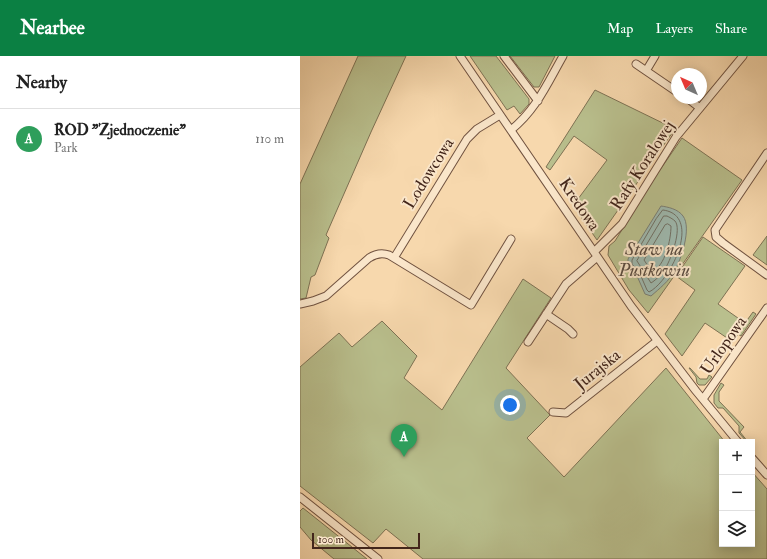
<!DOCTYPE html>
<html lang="en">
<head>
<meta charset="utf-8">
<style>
	body { margin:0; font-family:"IM FELL Double Pica",serif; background:#f6f6f6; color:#222 }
	.controls { position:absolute; right:12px; bottom:12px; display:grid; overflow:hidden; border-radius:0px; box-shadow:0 2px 10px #0003 }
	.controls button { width:36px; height:36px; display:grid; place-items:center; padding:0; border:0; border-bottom:1px solid #e0e0e0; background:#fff; color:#222; font:20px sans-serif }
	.compass { position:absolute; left:371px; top:12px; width:36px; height:36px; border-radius:50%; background:#fff; box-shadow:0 2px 10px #0003; rotate:316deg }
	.scale { position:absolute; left:12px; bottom:10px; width:108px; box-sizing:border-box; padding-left:4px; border:2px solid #43261b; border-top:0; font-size:11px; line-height:14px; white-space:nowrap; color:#43261b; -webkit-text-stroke:3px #fae6ca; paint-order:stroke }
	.you { position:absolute; left:210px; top:349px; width:14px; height:14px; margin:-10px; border:3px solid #fff; border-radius:50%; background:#1a73e8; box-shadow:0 0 0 6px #1a73e833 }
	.badge { display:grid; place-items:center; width:26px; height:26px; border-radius:50%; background:#0b8043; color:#fff; font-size:13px; font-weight:700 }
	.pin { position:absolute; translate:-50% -33px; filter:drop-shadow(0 1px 2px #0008) }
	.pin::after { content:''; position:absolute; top:21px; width:14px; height:12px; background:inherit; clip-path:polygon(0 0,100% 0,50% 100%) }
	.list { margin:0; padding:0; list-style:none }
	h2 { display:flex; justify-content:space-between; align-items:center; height:52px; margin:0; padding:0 16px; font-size:17px }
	h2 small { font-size:13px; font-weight:400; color:#767676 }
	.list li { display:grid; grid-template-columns:26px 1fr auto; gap:12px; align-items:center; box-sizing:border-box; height:60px; padding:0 16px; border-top:1px solid #e0e0e0 }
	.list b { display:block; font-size:15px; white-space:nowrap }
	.list p { margin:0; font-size:13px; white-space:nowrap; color:#767676 }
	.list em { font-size:13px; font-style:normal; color:#767676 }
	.icon { flex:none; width:22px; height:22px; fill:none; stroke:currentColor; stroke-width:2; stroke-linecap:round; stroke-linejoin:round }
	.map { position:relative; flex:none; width:467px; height:503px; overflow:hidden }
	header { display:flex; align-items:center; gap:24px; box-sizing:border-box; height:56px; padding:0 20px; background:#0b8043; color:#fff }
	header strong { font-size:19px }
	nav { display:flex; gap:22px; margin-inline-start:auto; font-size:14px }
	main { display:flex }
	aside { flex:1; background:#fff }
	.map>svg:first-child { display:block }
	.green { fill:#b9bf8d; stroke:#7e7254 }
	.water { fill:#9eb9af; stroke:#7a7e74 }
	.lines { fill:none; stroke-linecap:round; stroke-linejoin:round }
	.shore { stroke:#707065; stroke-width:1 }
	.street-casing { stroke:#705240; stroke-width:9 }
	.street { stroke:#fae6ca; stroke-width:7 }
	.labels { text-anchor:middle; stroke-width:4; stroke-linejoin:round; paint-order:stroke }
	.street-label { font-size:17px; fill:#43261b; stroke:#fae6ca }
	.water-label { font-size:18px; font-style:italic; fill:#5a4b40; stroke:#fae6ca }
</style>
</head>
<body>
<header>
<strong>Nearbee</strong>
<nav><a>Map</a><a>Layers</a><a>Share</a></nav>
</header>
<main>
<aside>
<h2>Nearby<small></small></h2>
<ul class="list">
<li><span class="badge" style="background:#2e9e5b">A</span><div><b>ROD &quot;Zjednoczenie&quot;</b><p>Park</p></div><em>110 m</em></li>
</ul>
</aside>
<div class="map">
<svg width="467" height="503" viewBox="0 0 467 503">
	<rect width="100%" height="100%" fill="#f7d8ad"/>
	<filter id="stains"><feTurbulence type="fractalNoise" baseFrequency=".005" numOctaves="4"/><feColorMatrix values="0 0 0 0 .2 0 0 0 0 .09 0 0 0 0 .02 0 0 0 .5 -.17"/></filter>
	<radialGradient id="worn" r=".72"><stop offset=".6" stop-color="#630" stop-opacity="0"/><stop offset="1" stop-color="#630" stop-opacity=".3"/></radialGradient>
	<path class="green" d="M 58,0 L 106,0 L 71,76 L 26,179 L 29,182 L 15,219 L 11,221 L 6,242 L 0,243 L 0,128 Z
		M 170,0 L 196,0 L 229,43 L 229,48 L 220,58 L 214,50 L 207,54 Z
		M 210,0 L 255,0 L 239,31 L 234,31 Z
		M 295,34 L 375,73 L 297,184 L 277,155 L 275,147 L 307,104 L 274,80 L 250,114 L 246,111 Z
		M 382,82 L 442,124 L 348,257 L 329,234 L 308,199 L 309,190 L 315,185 L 353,124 Z
		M 467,180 L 467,209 L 453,199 Z
		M 403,181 L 445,210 L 418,248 L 445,267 L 453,256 L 456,258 L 441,280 L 438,278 L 433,286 L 405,267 L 382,300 L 365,278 L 395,234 L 376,220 Z
		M 223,223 L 251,242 L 206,312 L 250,359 L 227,382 L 264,421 L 366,312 L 425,386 L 422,386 L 422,488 L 452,488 L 452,416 L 467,433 L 467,503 L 123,503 L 86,473 L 73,487 L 0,430 L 0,311 L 39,277 L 52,291 L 82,265 L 117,300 L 104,322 L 142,354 Z
		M 389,312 L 390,312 L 400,323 L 407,323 L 409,319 L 412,321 L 405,329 L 399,329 L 397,327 L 396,321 Z
		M 421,327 L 424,329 L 419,336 L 419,345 L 444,371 L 440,376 L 448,386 L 447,386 L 439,377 L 439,370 L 423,352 L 418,352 L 414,347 L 414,339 Z
		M 3,452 L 67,503 L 34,503 L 11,484 L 0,471 L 0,455 Z"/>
	<path class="water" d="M 361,150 C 368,151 378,153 383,160 C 392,172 381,204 374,216 C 369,225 359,233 351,240 L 345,238 L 337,220 L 328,209 L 328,203 Z"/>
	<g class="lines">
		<path class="shore" d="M 363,154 C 403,159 371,225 349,236 L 347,234 L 340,218 L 332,208 L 332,204 L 356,163 Z
			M 364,160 L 367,160 C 369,161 373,163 375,165 C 382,173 371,203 366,211 C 363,217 356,224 351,227 L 337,205 Z
			M 368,168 L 371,170 C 371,184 365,210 352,216 L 344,204 L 365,169 Z"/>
		<defs>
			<path id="street" d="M 160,0 L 331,250 L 396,335 L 438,386
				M 204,0 L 238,45
				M 336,8 L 377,36
				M 346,15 L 355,0
				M 387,42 L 400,52
				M 211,74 C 236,54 247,28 263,0
				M 467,97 L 415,174 L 416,181 L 423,187 L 467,219
				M 294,196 L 322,168 L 376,81 L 443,0
				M 94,202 L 167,83 L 177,73 L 200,59
				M 0,248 L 13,245 L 26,240 L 69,202 C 75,198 81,196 89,199 L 171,249 L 211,183
				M 246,258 L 268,273 L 273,278
				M 228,286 L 266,228 L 297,201
				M 403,343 L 467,252
				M 253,356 L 266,357 L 357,285
				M 452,402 L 467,419
				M 0,441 L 78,503"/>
		</defs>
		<use href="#street" class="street-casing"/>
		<use href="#street" class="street"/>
	</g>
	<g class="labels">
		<g class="street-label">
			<text transform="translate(342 109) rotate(-57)" y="6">Rafy Koralowej</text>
			<text transform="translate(128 117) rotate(-58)" y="6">Lodowcowa</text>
			<text transform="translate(280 148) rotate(56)" y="6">Kredowa</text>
			<text transform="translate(423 289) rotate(-55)" y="6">Urlopowa</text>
			<text transform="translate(297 313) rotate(-39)" y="6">Jurajska</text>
		</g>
		<g class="water-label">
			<text x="354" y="199">Staw na<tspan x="354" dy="21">Pustkowiu</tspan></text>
		</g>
	</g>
	<rect width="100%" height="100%" filter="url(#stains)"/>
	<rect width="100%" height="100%" fill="url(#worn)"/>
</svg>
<div class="controls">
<button>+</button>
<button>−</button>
<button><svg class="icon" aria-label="layers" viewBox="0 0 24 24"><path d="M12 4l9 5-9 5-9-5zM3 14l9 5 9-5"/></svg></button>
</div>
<svg class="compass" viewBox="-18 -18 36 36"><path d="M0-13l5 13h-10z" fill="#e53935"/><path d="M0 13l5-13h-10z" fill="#767676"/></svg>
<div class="scale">100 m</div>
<div class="you"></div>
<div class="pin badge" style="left:104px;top:401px;background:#2e9e5b">A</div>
</div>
</main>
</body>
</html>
